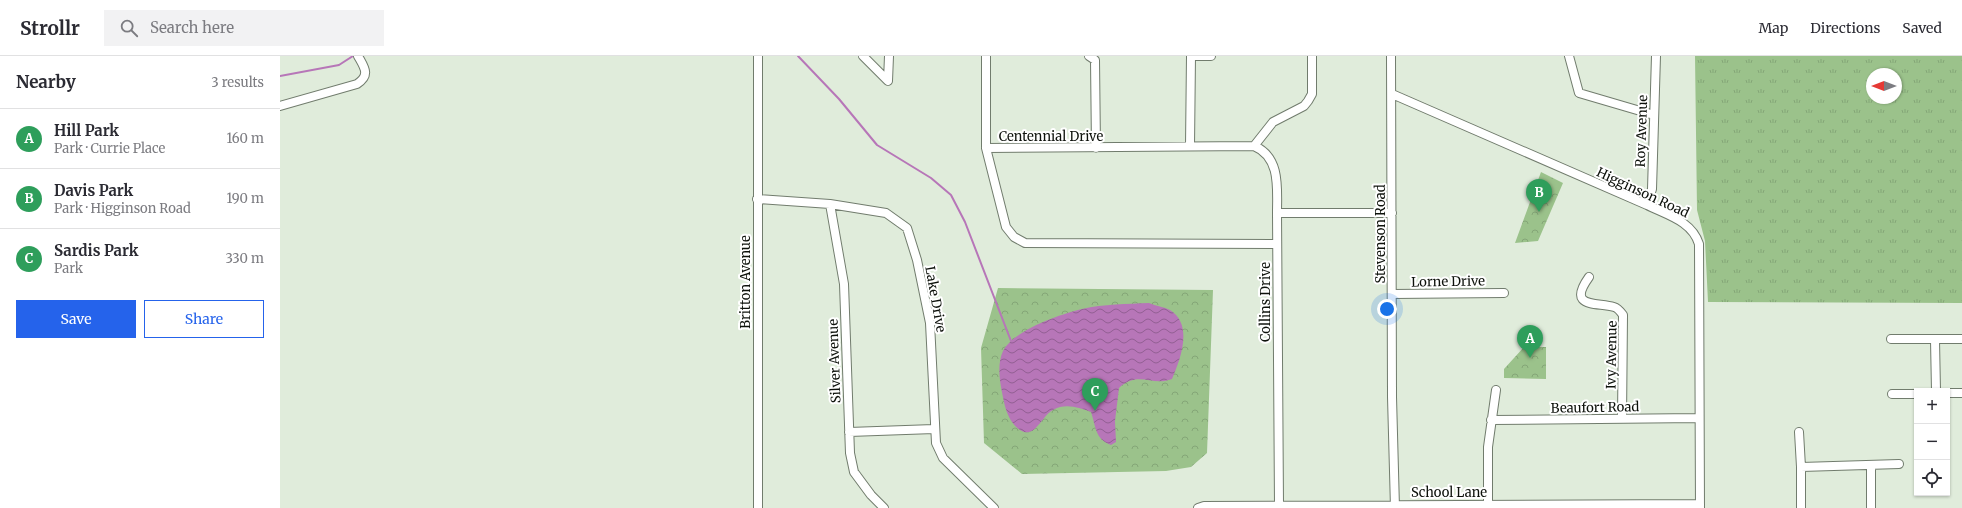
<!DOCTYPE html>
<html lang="en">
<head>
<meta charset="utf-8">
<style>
	body { margin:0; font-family:Merriweather,serif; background:#f2f2f3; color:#2b2b33 }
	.controls { position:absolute; right:12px; bottom:12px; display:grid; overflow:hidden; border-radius:0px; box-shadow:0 1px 3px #0004 }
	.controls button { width:36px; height:36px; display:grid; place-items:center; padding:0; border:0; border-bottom:1px solid #e1e1e2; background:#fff; color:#2b2b33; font:20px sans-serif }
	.compass { position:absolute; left:1586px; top:12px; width:36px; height:36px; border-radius:50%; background:#fff; box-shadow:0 1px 3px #0004; rotate:270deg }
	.you { position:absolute; left:1107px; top:253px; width:14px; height:14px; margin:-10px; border:3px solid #fff; border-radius:50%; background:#1a73e8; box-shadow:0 0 0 6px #1a73e833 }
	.badge { display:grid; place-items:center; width:26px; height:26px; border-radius:50%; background:#2563eb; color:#fff; font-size:13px; font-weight:700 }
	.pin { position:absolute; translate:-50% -33px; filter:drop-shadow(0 1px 2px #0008) }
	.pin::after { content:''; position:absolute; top:21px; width:14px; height:12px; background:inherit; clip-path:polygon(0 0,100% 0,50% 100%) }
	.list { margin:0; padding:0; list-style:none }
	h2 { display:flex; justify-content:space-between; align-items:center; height:52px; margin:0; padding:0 16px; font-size:17px }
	h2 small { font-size:13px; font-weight:400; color:#7c7c81 }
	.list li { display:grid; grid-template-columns:26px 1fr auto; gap:12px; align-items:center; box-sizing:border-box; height:60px; padding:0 16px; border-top:1px solid #e1e1e2 }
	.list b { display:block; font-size:15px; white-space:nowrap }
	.list p { margin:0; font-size:13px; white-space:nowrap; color:#7c7c81 }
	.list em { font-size:13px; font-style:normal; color:#7c7c81 }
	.actions { display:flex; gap:8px; padding:12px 16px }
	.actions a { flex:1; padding:9px 0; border:1px solid #2563eb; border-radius:0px; text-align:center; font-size:14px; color:#2563eb }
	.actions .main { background:#2563eb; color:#fff }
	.icon { flex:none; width:22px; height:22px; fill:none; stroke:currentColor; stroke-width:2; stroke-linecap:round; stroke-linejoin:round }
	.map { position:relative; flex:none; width:1682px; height:452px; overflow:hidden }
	header { display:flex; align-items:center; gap:24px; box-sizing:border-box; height:56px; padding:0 20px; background:#fff; border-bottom:1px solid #e1e1e2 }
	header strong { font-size:19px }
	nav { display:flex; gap:22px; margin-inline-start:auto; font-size:14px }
	.search { width:280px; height:36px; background:#f2f2f3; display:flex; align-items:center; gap:10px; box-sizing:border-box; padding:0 14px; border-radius:0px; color:#7c7c81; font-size:15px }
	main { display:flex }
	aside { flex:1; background:#fff }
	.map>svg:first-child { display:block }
	.grass { fill:url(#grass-tufts); fill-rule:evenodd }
	.forest { fill:url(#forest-crowns) }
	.water { fill:url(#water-waves) }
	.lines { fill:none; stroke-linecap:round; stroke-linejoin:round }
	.stream { stroke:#b776b8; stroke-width:2 }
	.minor-casing { stroke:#717c6d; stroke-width:10 }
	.minor { stroke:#fff; stroke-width:8 }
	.labels { text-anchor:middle; stroke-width:4; stroke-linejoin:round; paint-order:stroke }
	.street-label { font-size:13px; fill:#0d110b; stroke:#fff }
</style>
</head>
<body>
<header>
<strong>Strollr</strong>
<div class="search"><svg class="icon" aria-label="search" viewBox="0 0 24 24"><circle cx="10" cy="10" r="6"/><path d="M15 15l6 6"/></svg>Search here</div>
<nav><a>Map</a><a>Directions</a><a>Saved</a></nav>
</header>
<main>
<aside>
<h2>Nearby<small>3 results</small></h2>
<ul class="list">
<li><span class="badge" style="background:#2e9e5b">A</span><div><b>Hill Park</b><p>Park · Currie Place</p></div><em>160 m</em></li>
<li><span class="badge" style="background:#2e9e5b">B</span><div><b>Davis Park</b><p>Park · Higginson Road</p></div><em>190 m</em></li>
<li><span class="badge" style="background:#2e9e5b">C</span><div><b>Sardis Park</b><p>Park</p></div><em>330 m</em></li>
</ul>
<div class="actions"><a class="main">Save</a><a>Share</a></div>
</aside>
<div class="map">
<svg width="1682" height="452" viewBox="0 0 1682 452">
	<defs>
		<pattern id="grass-tufts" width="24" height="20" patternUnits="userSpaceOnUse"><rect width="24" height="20" fill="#9bc28b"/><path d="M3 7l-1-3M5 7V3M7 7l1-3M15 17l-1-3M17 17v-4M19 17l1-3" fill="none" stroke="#84a677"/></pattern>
		<pattern id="forest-crowns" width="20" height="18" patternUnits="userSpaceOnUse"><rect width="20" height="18" fill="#9bc28b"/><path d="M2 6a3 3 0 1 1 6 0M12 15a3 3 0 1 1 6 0" fill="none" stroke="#84a677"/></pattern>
		<pattern id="water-waves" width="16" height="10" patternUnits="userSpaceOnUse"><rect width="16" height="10" fill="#b776b8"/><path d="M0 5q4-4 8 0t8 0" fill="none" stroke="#935f94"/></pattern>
	</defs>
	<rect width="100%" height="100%" fill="#e0ecdb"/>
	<path class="grass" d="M 1415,0 L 1682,0 L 1682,247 L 1428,246 L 1425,185 L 1417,154 ZM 1592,18 L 1616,18 L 1616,42 L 1592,42 Z"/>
	<path class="forest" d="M 1261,116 L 1283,127 L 1258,185 L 1235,187 Z
		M 718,232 L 933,234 L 927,397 L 911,411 L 886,415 L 742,418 L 704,387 L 701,292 Z
		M 1244,291 L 1266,291 L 1266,323 L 1224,322 L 1224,313 Z"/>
	<path class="water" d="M 869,247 C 876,250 884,251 890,254 C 914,269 900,304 892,323 C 872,331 858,314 839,332 L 835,365 L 836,386 L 831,389 C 815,383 816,371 811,356 C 798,351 785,347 773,354 C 762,359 755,384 740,374 C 726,364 724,346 721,331 C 719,319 718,306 723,295 C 734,274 781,258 802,253 C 824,248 847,248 869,247 Z"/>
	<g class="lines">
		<path class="stream" d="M 518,0 L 559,43 L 597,89 L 651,122 L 671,139 L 685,166 L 731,285
			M 0,20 L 59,9 L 73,0"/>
		<defs>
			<path id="minor" d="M 478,0 L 478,452
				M 583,0 L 608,25 L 609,0
				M 809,0 L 815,4 L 816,92
				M 1111,0 L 1112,341 L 1115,452
				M 1289,0 L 1299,37 L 1374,59
				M 1112,38 L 1367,149 C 1387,159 1412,165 1419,188 L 1420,452
				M 0,50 L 77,28 C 91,19 84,11 78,0
				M 910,90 L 911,0 L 931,0
				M 974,90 L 993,66 L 1024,50 L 1028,45 L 1032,38 L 1032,0
				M 706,92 L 706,0
				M 477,143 L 550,148 L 606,157 L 627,172 L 637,204 L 650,267 L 656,387 L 663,402 L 714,452
				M 550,148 L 564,228 L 570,397 L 574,416 L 591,439 L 604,452
				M 1367,149 L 1372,133 L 1376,0
				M 997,188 L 745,187 L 734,181 L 726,171 L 706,92 L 974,90 C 1001,101 997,133 997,157
				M 1309,221 C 1287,252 1315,246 1334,251 C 1338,252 1340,255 1343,259 L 1342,363
				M 1112,238 L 1224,237
				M 1611,283 L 1682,283
				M 1655,284 L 1656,335
				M 1667,337 L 1682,337
				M 1612,338 L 1637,338
				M 1211,364 L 1419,362
				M 569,376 L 654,373
				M 1519,376 L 1521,411 L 1521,452
				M 1591,409 L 1591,452
				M 1521,411 L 1619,408
				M 1208,448 L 1208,391 L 1216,334
				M 999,449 L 997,157 L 1112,157
				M 918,452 L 924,450 L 1420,448"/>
		</defs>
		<use href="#minor" class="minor-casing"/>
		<use href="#minor" class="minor"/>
	</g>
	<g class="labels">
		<g class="street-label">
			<text transform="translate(1361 75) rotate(-88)" y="5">Roy Avenue</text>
			<text x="771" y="85">Centennial Drive</text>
			<text transform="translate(1363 136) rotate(25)" y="5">Higginson Road</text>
			<text transform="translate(1100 178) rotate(-90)" y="5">Stevenson Road</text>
			<text transform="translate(1168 225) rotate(-1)" y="5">Lorne Drive</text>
			<text transform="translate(465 226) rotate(-90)" y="5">Britton Avenue</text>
			<text transform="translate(656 243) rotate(80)" y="5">Lake Drive</text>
			<text transform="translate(985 246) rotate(-90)" y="5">Collins Drive</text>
			<text transform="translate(1331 299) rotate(-89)" y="5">Ivy Avenue</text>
			<text transform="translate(554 305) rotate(-92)" y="5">Silver Avenue</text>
			<text transform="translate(1315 351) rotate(-1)" y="5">Beaufort Road</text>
			<text x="1169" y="441">School Lane</text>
		</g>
	</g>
</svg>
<div class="controls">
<button>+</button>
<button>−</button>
<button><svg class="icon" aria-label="locate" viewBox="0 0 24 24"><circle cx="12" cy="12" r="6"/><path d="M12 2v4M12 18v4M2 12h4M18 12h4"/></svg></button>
</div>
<svg class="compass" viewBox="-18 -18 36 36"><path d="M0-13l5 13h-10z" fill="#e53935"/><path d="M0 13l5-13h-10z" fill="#7c7c81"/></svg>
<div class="you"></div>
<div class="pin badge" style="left:1250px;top:302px;background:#2e9e5b">A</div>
<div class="pin badge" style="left:1259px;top:156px;background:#2e9e5b">B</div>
<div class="pin badge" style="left:815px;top:355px;background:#2e9e5b">C</div>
</div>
</main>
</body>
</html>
